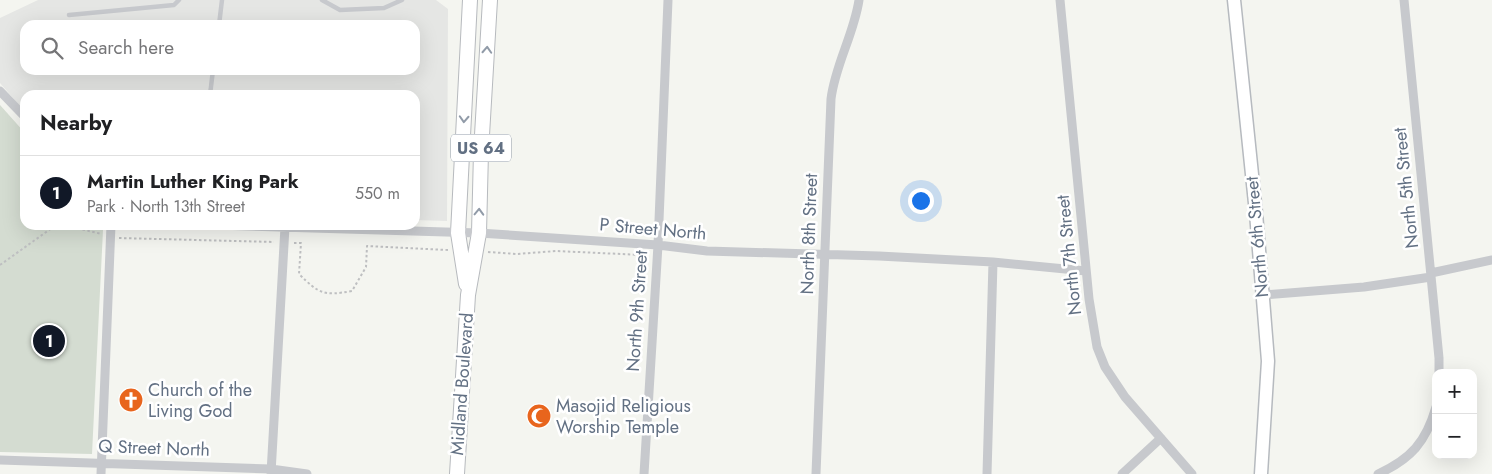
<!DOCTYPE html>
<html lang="en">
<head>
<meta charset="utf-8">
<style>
	body { margin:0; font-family:Jost,sans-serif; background:#f6f6f6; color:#202124 }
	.controls { position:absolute; right:15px; bottom:15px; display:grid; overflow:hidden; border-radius:10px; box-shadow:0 5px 20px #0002 }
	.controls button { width:45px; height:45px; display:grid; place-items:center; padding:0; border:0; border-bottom:1px solid #e0e0e0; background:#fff; color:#202124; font:25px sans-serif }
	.you { position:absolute; left:920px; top:200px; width:18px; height:18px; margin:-12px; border:4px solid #fff; border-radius:50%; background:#1a73e8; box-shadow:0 0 0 8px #1a73e833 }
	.badge { display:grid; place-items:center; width:32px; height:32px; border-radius:50%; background:#111827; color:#fff; font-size:16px; font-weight:700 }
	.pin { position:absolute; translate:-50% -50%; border:2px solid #fff; box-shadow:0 1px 5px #0006 }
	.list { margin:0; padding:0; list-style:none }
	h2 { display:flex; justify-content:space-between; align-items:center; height:65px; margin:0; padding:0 20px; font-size:21px }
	h2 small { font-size:16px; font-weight:400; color:#757577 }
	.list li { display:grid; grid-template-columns:32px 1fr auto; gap:15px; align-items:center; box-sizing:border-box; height:75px; padding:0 20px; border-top:1px solid #e0e0e0 }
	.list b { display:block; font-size:19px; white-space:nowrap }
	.list p { margin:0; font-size:16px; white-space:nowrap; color:#757577 }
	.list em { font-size:16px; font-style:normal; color:#757577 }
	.icon { flex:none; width:28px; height:28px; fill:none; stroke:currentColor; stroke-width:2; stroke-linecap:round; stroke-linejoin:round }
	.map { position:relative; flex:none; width:1492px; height:474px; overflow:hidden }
	.search { position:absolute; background:#fff; box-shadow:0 5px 20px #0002; left:20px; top:20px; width:400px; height:55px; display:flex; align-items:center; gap:12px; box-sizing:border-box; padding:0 18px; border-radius:15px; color:#757577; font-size:19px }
	.panel { position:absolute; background:#fff; box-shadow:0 5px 20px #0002; left:20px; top:90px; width:400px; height:140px; border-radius:15px }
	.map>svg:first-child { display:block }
	.built { fill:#e5e6e4; fill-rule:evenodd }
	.green { fill:#d4dcd1 }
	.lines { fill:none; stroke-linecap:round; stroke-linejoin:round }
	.secondary-casing { stroke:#b6babf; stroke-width:15 }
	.primary-casing { stroke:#b7babe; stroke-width:16 }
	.path { stroke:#bebfc1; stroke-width:2; stroke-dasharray:2.5 2.5; stroke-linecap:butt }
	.lane { stroke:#c7c9cd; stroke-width:4.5 }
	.street { stroke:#c7c9cd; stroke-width:9 }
	.secondary { stroke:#fff; stroke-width:12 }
	.primary { stroke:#fff; stroke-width:14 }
	.oneway { stroke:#919ba8 }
	.labels { text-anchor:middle; stroke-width:5; stroke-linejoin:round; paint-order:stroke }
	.shield { fill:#fff; stroke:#919ba8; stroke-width:1 }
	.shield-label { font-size:16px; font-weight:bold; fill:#627083 }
	.street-label { font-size:18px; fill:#627083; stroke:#fff }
	.poi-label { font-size:18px; fill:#627083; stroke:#fff; text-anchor:start }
</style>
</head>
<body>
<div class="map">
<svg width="1492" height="474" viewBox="0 0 1492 474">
	<rect width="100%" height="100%" fill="#f4f5f0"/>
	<path class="built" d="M 38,0 L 436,0 L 448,9 L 447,221 L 415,220 L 415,95 L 25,95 L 25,112 L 0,83 L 0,18 ZM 25,25 L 415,25 L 415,70 L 25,70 Z"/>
	<path class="green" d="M 0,105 L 25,133 L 25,225 L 100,225 L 103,230 L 92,454 L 0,452 Z"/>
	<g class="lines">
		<defs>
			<path id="secondary" d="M 1234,0 L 1256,213 L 1268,361 L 1261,474"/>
			<path id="primary" d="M 466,284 L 458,233 L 470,0
				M 457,474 L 468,295 L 479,233 L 481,152 L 490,0"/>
		</defs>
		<use href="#secondary" class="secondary-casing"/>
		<use href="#primary" class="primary-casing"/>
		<path class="path" d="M 63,225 L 102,234
			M 119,238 L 274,242
			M 294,243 L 301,243 L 299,274 C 319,294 324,296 352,291 L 366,267 L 367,246 L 448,250
			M 488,252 L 517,254 L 556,251 L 643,255
			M 0,265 L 56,225"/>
		<path class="lane" d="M 322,0 L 340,10 L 384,8 L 402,0
			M 69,15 L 174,5 L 179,0
			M 219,25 L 222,0
			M 210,95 L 213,70"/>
		<path class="street" d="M 1060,0 L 1089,299 L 1097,347 L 1105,367 L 1125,397 L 1192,474
			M 1404,0 L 1439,358 L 1439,373
			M 0,91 L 25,117
			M 217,225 L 479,233 L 658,245 L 707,251 L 879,256 L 993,262 L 1086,271
			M 1431,273 L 1492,260
			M 1263,295 L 1364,287 L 1431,277
			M 0,460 L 271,469 L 307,474
			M 271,473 L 285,227
			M 101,474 L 111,225
			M 644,474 L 658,245 L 668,0
			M 816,474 L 831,99 C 835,65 854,34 859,0
			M 987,474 L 993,262
			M 1122,474 L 1161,438
			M 1378,474 C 1411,459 1426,442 1436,407"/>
		<use href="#secondary" class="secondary"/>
		<use href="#primary" class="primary"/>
	</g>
	<defs><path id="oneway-chevron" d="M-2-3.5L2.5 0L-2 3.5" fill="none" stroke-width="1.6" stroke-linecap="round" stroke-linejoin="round" transform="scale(1.25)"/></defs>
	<g class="oneway">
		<use href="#oneway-chevron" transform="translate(487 50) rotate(-87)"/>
		<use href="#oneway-chevron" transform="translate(464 119) rotate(93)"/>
		<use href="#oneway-chevron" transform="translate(479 212) rotate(-88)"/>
	</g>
	<defs>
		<symbol id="church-disc" viewBox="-11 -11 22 22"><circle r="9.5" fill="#e8651d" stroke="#fff"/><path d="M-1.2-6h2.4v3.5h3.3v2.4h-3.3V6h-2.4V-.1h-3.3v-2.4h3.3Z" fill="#fff"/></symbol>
		<symbol id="mosque-disc" viewBox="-11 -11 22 22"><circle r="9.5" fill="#e8651d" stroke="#fff"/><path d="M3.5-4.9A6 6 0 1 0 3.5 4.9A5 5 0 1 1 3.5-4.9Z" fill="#fff"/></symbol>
	</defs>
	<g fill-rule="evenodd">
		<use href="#church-disc" x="117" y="386" width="28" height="28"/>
		<use href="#mosque-disc" x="525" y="402" width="28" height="28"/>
	</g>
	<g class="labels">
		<rect class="shield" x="451" y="134.5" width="60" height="27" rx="4"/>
		<g class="shield-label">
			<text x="481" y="154">US 64</text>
		</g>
		<g class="street-label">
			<text transform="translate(1406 188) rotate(-96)" y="6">North 5th Street</text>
			<text transform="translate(653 229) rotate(5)" y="6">P Street North</text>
			<text transform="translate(809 234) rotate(-88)" y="6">North 8th Street</text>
			<text transform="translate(1257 237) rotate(-95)" y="6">North 6th Street</text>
			<text transform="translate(1069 255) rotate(-96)" y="6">North 7th Street</text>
			<text transform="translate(637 311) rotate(-86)" y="6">North 9th Street</text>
			<text transform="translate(462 384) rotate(-86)" y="6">Midland Boulevard</text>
			<text transform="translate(154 448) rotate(2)" y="6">Q Street North</text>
		</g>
		<g class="poi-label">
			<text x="148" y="396">Church of the<tspan x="148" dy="21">Living God</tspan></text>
			<text x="556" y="412">Masojid Religious<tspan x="556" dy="21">Worship Temple</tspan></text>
		</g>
	</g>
</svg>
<div class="controls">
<button>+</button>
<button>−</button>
</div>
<div class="you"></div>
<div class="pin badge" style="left:49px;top:341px">1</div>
<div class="search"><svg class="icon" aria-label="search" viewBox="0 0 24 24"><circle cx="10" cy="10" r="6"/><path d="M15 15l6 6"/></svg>Search here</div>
<section class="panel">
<h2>Nearby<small></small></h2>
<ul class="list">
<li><span class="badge">1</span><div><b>Martin Luther King Park</b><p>Park · North 13th Street</p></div><em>550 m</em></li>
</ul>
</section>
</div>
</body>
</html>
